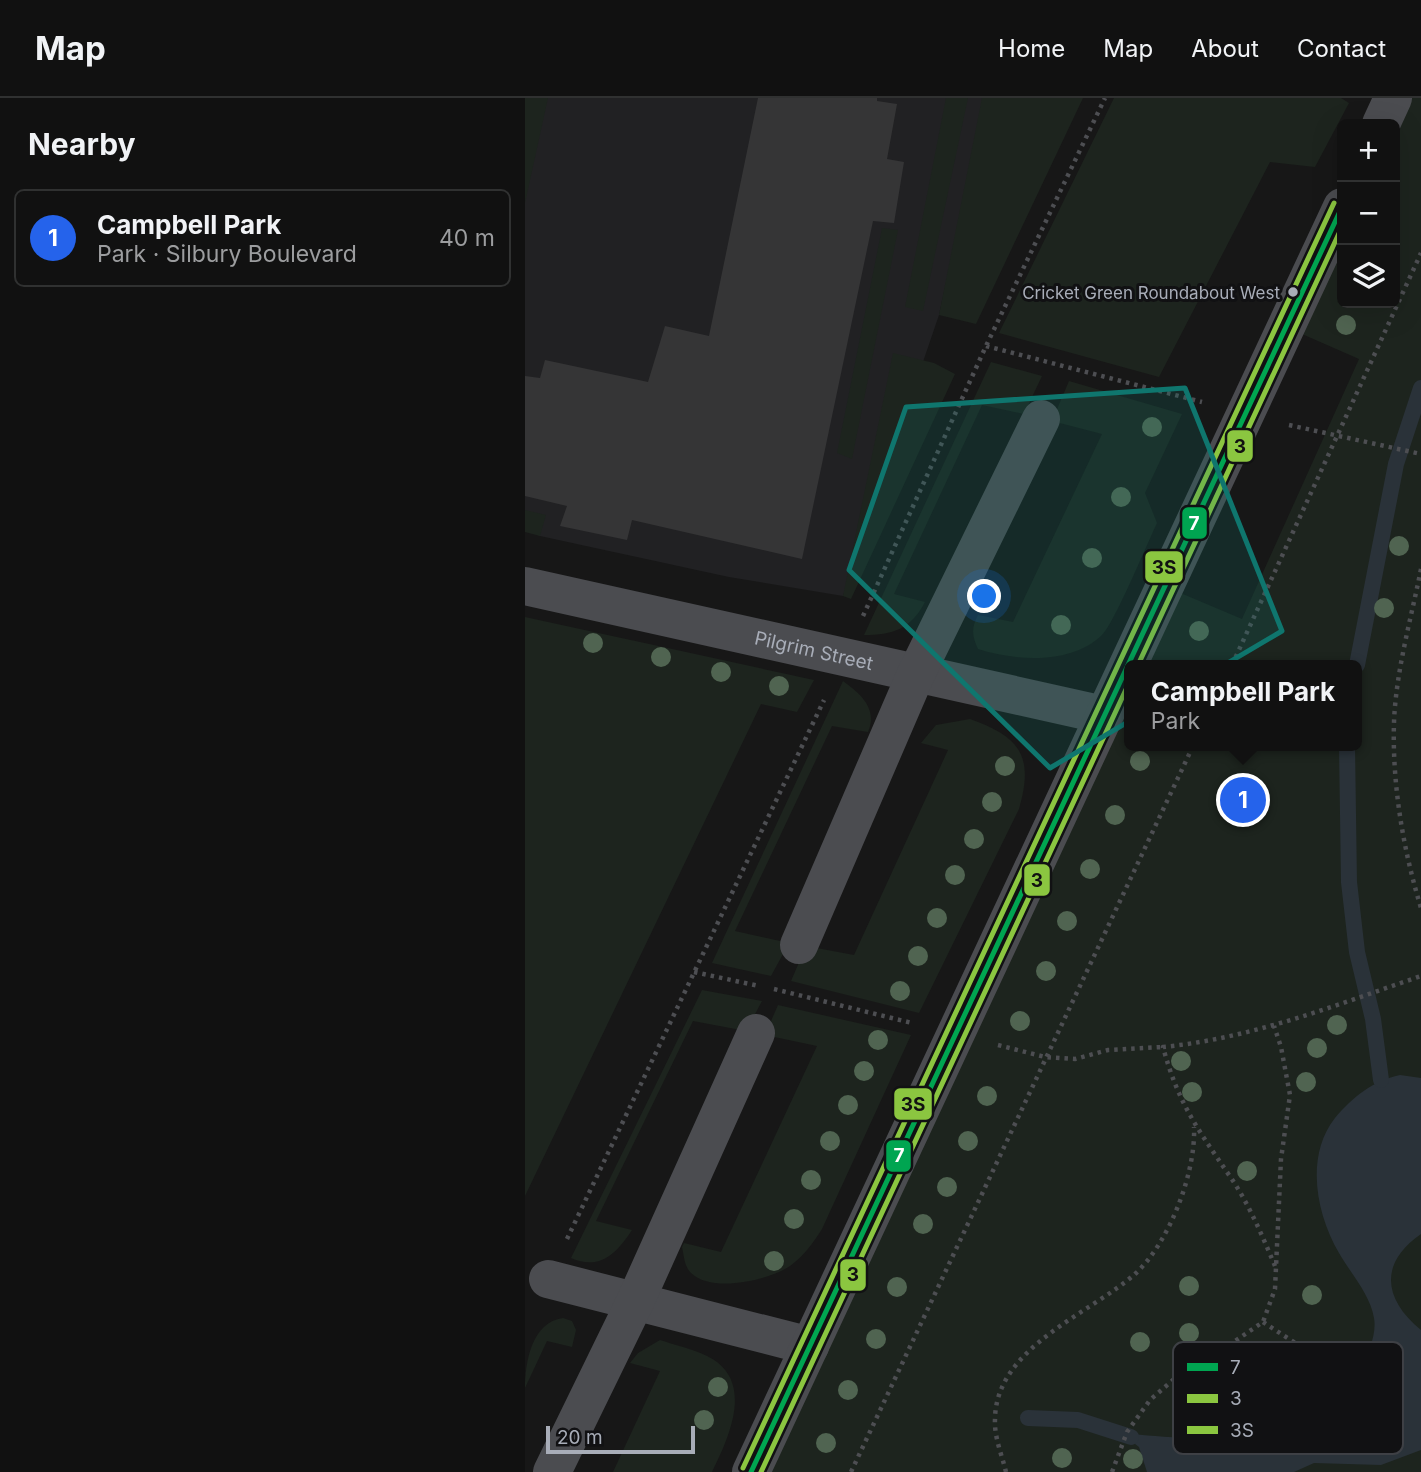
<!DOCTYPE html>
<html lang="en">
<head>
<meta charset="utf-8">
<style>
	body { margin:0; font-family:Inter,sans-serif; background:#1a1a1a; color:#f1f3f6 }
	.controls { position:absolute; right:21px; top:21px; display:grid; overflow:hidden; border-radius:10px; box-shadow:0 7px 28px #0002 }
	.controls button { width:63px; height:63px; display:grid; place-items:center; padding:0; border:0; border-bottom:2px solid #303131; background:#111; color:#f1f3f6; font:35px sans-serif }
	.scale { position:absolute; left:21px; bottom:18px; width:149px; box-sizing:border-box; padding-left:7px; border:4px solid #a8adb8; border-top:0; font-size:19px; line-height:24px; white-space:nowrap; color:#a8adb8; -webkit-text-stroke:5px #111113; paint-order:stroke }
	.you { position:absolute; left:460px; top:499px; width:24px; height:24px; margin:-18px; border:5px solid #fff; border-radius:50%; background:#1a73e8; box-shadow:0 0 0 10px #1a73e833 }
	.badge { display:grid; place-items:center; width:46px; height:46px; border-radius:50%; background:#2563eb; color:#fff; font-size:23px; font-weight:700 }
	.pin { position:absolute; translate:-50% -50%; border:4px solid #fff; box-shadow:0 2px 7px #0006 }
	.popup { position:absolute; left:599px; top:562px; width:238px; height:91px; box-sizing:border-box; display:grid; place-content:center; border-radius:10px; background:#111; filter:drop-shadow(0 2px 5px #0005); font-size:23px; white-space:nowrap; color:#9c9d9f }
	.popup b { font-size:26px; color:#f1f3f6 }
	.popup::after { content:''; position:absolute; left:50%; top:100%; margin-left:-14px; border:14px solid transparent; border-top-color:#111 }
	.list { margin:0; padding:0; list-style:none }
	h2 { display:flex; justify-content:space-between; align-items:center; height:91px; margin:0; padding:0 28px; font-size:30px }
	h2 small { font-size:23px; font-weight:400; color:#9c9d9f }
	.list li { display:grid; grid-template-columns:46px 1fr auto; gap:21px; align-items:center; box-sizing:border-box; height:98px; margin:0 14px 14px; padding:0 14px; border:2px solid #303131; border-radius:10px }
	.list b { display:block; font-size:26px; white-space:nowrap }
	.list p { margin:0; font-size:23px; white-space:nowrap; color:#9c9d9f }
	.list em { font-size:23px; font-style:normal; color:#9c9d9f }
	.icon { flex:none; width:38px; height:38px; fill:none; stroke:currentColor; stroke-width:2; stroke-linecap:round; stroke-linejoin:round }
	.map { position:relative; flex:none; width:896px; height:1374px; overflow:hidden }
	header { display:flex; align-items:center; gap:42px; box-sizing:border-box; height:98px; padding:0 35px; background:#111; border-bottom:2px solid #303131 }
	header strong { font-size:33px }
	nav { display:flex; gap:38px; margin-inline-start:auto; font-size:24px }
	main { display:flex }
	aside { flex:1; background:#111 }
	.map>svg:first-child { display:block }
	.built { fill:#212123 }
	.green { fill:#1d241e; fill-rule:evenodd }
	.water { fill:#2a3239 }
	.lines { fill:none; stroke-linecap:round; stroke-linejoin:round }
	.stream { stroke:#2a3239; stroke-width:16 }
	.building { fill:#353536 }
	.path { stroke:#4d4e52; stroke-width:4.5; stroke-dasharray:3.5 5; stroke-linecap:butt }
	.minor { stroke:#4b4c50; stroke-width:38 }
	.bus-1-casing { stroke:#111113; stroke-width:10 }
	.bus-2-casing { stroke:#111113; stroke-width:10 }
	.bus-3-casing { stroke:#111113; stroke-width:10 }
	.bus-1 { stroke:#00a551; stroke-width:5 }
	.bus-2 { stroke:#8bc640; stroke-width:5 }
	.bus-3 { stroke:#8bc640; stroke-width:5 }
	.tree { fill:#506451 }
	.marked { fill:#0f766e; fill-opacity:0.2; stroke:#0f766e; stroke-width:5; stroke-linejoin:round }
	.bus-dot { fill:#a8adb8; stroke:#111113; stroke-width:2.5 }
	.labels { text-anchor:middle; stroke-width:6; stroke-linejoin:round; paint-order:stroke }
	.bus-label { font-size:17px; fill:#a8adb8; stroke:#111113; text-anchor:end }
	.street-label { font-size:19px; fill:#a8adb8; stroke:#111113 }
	.key { fill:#111113; stroke:#3e4045; stroke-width:2 }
	.key-label { font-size:19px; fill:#a8adb8 }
	.line-badge { stroke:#111113; stroke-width:2.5 }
	.badge-label { font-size:19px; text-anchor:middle; font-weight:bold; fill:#fff }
	.pale-badge-label { font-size:19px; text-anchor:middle; font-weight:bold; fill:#111 }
</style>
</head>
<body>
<header>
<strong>Map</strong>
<nav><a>Home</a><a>Map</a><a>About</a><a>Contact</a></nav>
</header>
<main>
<aside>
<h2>Nearby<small></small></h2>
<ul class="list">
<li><span class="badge">1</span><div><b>Campbell Park</b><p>Park · Silbury Boulevard</p></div><em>40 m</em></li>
</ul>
</aside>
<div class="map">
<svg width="896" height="1374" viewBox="0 0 896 1374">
	<rect width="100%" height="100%" fill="#171717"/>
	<path class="built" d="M 0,0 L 462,0 L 414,217 L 318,498 L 204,479 L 15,438 L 0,431 Z"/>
	<path class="green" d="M 0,0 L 23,0 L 0,105 Z
		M 421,0 L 443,0 L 398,213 L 380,209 Z
		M 457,0 L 558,0 L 451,226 L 414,217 Z
		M 589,0 L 816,0 L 824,5 L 790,69 L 745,64 L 634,279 L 474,235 Z
		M 868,0 L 896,0 L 896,1374 L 226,1374 L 639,488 L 717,521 L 834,261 L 761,229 L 817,109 L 817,205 L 870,205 ZM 604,567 L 832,567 L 832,648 L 604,648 Z
		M 357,130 L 373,132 L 327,361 L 312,355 Z
		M 368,255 L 409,265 L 430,276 L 326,501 L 318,498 Z
		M 466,264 L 517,278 L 499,316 L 457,307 L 369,496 L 400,504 C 386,531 368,537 339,537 Z
		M 544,283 L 657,316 L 620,395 L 632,425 C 622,446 589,526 577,537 C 546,567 491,563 453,551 C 447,538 446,530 453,517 L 488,524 L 577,336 L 527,323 Z
		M 0,412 L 21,417 L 15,438 L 0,434 Z
		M 0,519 L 289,582 L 272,614 L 236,606 L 0,1098 Z
		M 318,583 C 336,596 353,611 343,634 L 307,628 L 210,833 L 264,845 L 246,878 L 187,865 Z
		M 445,621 C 496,639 509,659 494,711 L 394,915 L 266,883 L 281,848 L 329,857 L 423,652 L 396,645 L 411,627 Z
		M 177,892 L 237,903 L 221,933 L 168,923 L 71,1123 L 107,1132 C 92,1155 75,1173 46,1160 Z
		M 253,907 L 386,937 L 297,1131 C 288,1145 279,1158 265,1168 C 243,1183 186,1195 166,1175 C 159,1168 159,1158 157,1149 L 159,1145 L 196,1154 L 292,948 L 240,937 Z
		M 38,1220 L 47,1223 L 51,1232 L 47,1249 L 22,1243 L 0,1290 C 0,1264 7,1224 38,1220 Z
		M 135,1242 C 150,1247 168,1251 182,1258 C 231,1282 204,1339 187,1374 L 88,1374 L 135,1273 L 105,1265 L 113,1255 Z"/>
	<path class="water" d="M 875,977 L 896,980 L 896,1136 C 854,1165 858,1201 896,1232 L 896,1352 L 856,1367 L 789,1365 L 769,1374 L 622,1374 L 614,1349 L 605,1342 L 608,1336 C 660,1342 761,1345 804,1312 C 818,1301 829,1286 836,1270 C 843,1256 852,1236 849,1220 C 845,1196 826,1176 814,1155 C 791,1116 780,1058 810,1020 C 828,999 847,983 875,977 Z"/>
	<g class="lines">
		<path class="stream" d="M 832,567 L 871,366 L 896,290
			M 822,648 L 824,784 L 832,854 L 848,921 L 856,982
			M 503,1320 L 553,1322 L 606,1339"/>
	</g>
	<path class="building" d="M 233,0 L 352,0 L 352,3 L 372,6 L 362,61 L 379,64 L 369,125 L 348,123 L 277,461 L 107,422 L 102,442 L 35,428 L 42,408 L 0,398 L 0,278 L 15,280 L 20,262 L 123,284 L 140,228 L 184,238 Z"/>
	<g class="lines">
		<path class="path" d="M 461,248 L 677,304
			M 764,327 L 896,356
			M 896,471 C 886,521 871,573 869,624 C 867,686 878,751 896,810
			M 338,518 L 461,248 L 580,0
			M 707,567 L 896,155
			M 169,874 L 234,888
			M 249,891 L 387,925
			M 473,947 L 520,959 L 550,961 L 583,952 L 638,949
			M 42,1141 L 299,602
			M 750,1168 C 737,1137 723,1104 704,1077 C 672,1030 653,1005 638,949 C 728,940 811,907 896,878
			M 738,1224 L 821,1278
			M 803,1300 L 821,1278 L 835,1246
			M 326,1374 L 668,648
			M 481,1374 C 477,1357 469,1339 470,1321 C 471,1249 565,1216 610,1176 C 644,1145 671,1075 669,1029
			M 587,1374 L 602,1334 L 625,1302 L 656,1275 L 679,1264 L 738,1224 L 750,1191 L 756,1061 L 765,997 L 756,949 L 749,928"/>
		<g class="minor">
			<path d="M 856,26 L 868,0"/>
			<path id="s1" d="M 0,488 L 579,617"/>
			<path d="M 274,847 L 391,576 L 516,321"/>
			<path d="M 23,1181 L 285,1248"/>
			<path d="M 27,1374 L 110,1204 L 231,935"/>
			<path d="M 226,1374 L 817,109"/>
		</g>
		<defs>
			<path id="bus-1" d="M 226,1374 L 817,109"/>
			<path id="bus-2" d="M 613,567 L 817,129
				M 236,1374 L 604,585"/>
			<path id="bus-3" d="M 218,1370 L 809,105"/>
		</defs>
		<use href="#bus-1" class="bus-1-casing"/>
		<use href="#bus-2" class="bus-2-casing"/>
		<use href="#bus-3" class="bus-3-casing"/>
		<use href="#bus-1" class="bus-1"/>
		<use href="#bus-2" class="bus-2"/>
		<use href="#bus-3" class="bus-3"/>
	</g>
	<g class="tree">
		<circle cx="821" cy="227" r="10"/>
		<circle cx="627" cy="329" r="10"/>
		<circle cx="596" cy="399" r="10"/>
		<circle cx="874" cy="448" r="10"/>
		<circle cx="567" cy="460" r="10"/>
		<circle cx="859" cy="510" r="10"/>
		<circle cx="536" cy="527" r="10"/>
		<circle cx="674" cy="533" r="10"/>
		<circle cx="68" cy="545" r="10"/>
		<circle cx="136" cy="559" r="10"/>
		<circle cx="196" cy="574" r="10"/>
		<circle cx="254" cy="588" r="10"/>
		<circle cx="615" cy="663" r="10"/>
		<circle cx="480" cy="668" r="10"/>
		<circle cx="467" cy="704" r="10"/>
		<circle cx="590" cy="717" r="10"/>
		<circle cx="449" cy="741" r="10"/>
		<circle cx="565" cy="771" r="10"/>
		<circle cx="430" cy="777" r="10"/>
		<circle cx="412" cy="820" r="10"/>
		<circle cx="542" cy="823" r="10"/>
		<circle cx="393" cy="858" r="10"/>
		<circle cx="521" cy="873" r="10"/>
		<circle cx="375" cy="893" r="10"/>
		<circle cx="495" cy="923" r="10"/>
		<circle cx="812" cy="927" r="10"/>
		<circle cx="353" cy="942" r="10"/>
		<circle cx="792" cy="950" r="10"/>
		<circle cx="656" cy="963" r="10"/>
		<circle cx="339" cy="973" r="10"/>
		<circle cx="781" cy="984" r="10"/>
		<circle cx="667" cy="994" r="10"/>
		<circle cx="462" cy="998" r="10"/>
		<circle cx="323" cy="1007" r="10"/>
		<circle cx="305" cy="1043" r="10"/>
		<circle cx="443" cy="1043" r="10"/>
		<circle cx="722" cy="1073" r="10"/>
		<circle cx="286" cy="1082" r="10"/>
		<circle cx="422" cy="1089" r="10"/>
		<circle cx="269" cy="1121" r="10"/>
		<circle cx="398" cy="1126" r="10"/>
		<circle cx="249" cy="1163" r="10"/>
		<circle cx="664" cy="1188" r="10"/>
		<circle cx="372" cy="1189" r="10"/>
		<circle cx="787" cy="1197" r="10"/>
		<circle cx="664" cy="1235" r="10"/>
		<circle cx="351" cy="1241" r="10"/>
		<circle cx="615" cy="1244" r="10"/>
		<circle cx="743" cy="1258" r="10"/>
		<circle cx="703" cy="1278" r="10"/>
		<circle cx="193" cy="1289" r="10"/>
		<circle cx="323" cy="1292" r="10"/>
		<circle cx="662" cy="1299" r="10"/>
		<circle cx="179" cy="1322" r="10"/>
		<circle cx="301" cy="1345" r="10"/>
		<circle cx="537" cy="1360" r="10"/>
		<circle cx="608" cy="1361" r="10"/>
	</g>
	<path class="marked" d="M 660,290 L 757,533 L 525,670 L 324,472 L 381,309 Z"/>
	<circle class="bus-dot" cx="768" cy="194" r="6"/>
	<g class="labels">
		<g class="bus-label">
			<text x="755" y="201">Cricket Green Roundabout West</text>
		</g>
		<g class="street-label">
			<text dy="7" stroke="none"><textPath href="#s1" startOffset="296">Pilgrim Street</textPath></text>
		</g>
	</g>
	<rect x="648" y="1244" width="230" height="112" rx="10" class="key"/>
	<rect x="662" y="1265" width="31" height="8" fill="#00a551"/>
	<rect x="662" y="1296" width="31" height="9" fill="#8bc640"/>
	<rect x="662" y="1328" width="31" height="8" fill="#8bc640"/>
	<g class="key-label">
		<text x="705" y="1276">7</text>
		<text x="705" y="1307">3</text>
		<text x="705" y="1339">3S</text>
	</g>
	<g class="line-badge">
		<rect x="701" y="331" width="28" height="34" rx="7" fill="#8bc640"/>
		<rect x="656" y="408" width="27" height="34" rx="7" fill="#00a551"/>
		<rect x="619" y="452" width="40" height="34" rx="7" fill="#8bc640"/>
		<rect x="498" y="765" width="28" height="34" rx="7" fill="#8bc640"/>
		<rect x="368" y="989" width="40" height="34" rx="7" fill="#8bc640"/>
		<rect x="360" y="1041" width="27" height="34" rx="7" fill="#00a551"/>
		<rect x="314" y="1160" width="28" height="34" rx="7" fill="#8bc640"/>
	</g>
	<g class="badge-label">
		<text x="669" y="432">7</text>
		<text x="374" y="1064">7</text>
	</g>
	<g class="pale-badge-label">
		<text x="715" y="355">3</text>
		<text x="639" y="476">3S</text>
		<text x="512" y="789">3</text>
		<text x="388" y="1013">3S</text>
		<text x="328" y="1183">3</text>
	</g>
</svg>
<div class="controls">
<button>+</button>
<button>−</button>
<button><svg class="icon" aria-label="layers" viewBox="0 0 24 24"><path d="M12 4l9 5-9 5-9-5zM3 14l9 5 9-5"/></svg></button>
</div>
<div class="scale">20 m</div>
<div class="you"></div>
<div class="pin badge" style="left:718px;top:702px">1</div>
<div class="popup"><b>Campbell Park</b>Park</div>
</div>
</main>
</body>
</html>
